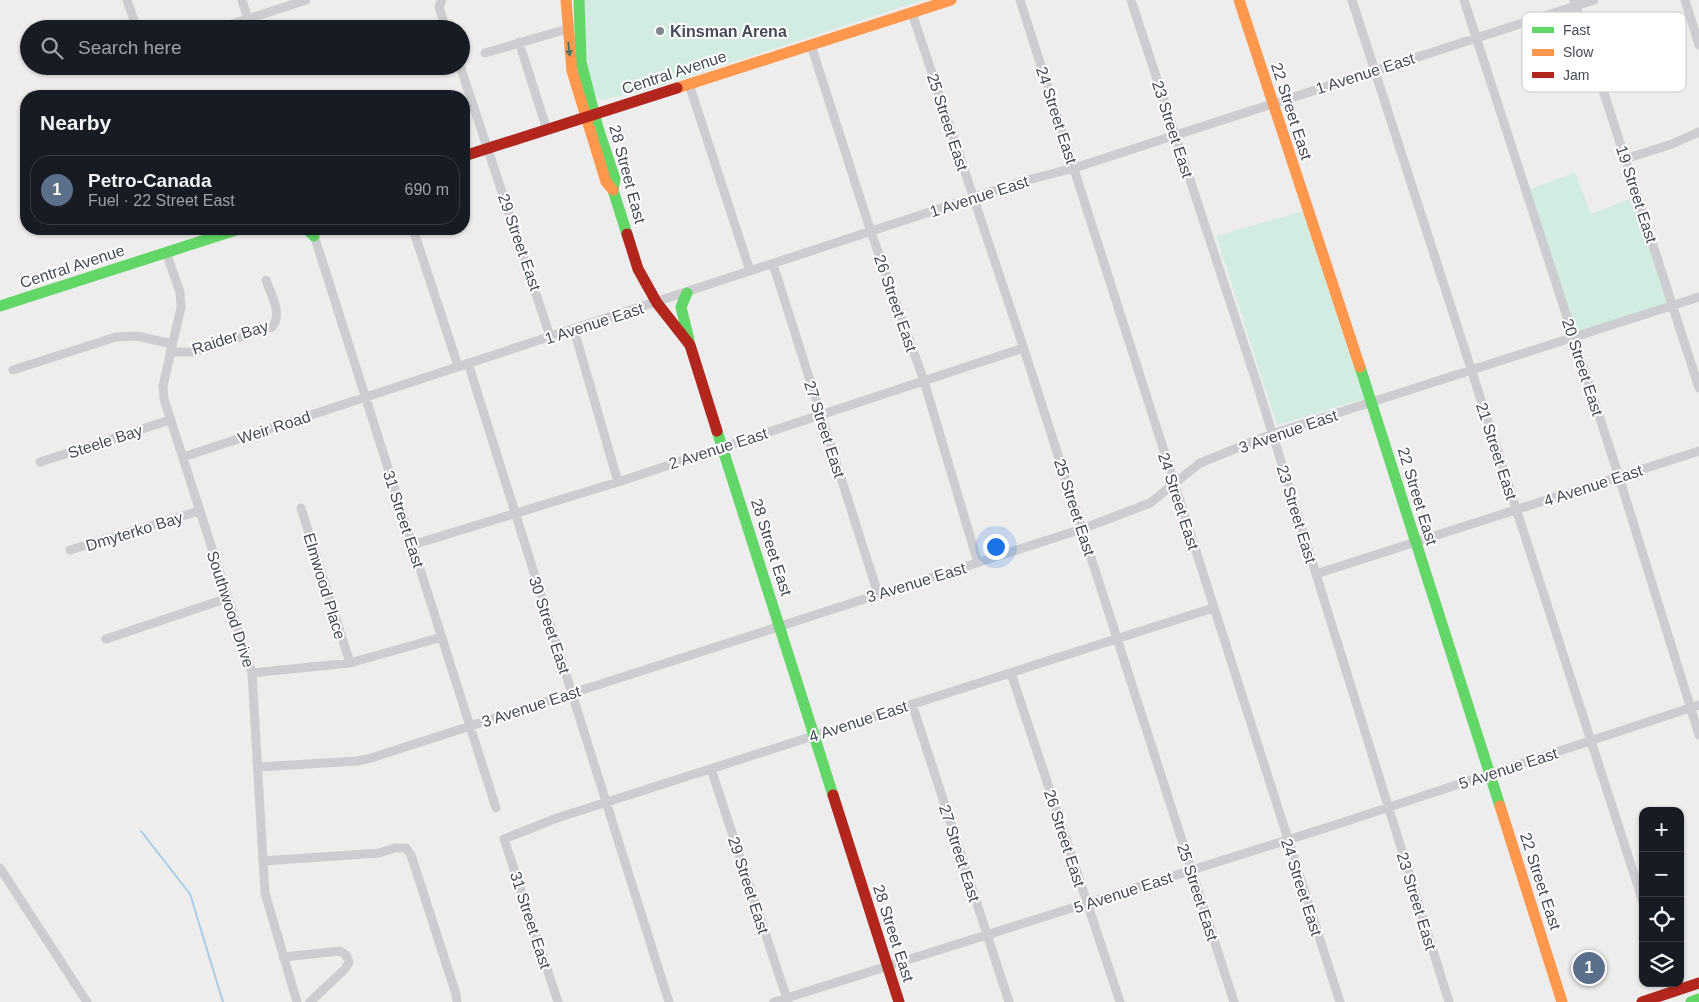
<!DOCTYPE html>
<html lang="en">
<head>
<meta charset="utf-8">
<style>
	body { margin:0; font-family:Helvetica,sans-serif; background:#20242c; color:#f1f3f6 }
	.controls { position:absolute; right:15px; bottom:15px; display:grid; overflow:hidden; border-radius:10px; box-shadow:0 1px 4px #0004 }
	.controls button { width:45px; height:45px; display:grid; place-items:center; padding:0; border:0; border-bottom:1px solid #363941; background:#171b24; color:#f1f3f6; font:25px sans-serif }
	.you { position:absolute; left:995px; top:546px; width:18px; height:18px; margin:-12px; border:4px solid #fff; border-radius:50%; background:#1a73e8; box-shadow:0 0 0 8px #1a73e833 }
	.badge { display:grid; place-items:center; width:32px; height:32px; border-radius:50%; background:#80848c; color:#fff; font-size:16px; font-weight:700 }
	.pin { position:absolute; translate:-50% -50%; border:2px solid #fff; box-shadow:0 1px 5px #0006 }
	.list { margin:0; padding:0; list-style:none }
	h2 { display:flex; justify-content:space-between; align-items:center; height:65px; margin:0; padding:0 20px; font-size:21px }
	h2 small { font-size:16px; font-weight:400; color:#9ea1a6 }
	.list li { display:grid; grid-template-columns:32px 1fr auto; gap:15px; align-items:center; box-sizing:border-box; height:70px; margin:0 10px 10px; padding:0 10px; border:1px solid #363941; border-radius:20px }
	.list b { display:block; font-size:19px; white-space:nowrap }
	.list p { margin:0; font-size:16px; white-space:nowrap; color:#9ea1a6 }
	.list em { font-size:16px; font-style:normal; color:#9ea1a6 }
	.icon { flex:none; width:28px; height:28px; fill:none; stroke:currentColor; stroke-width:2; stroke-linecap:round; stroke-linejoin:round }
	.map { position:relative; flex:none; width:1699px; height:1002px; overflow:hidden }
	.search { position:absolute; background:#171b24; box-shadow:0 1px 4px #0004; left:20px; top:20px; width:450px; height:55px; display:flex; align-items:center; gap:12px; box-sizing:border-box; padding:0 18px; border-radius:28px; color:#9ea1a6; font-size:19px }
	.panel { position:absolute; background:#171b24; box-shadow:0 1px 4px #0004; left:20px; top:90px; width:450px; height:145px; border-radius:20px }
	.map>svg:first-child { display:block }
	.green { fill:#d2ece2 }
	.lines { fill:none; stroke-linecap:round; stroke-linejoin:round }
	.stream { stroke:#a7cde9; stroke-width:2 }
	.street { stroke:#cccdd0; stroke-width:9 }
	.fast { stroke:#63d668; stroke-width:11 }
	.slow { stroke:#ff974d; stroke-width:11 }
	.jam { stroke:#b3261e; stroke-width:11 }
	.oneway { fill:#4e755d }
	.poi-dot { fill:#80848c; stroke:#fff; stroke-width:2 }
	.labels { text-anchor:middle; stroke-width:4; stroke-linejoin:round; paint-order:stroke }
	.poi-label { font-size:16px; font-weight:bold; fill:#454b58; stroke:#fff; text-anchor:start }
	.street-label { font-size:16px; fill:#454b58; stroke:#fff }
	.key { fill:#fff; stroke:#c7c9cd; stroke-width:1 }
	.key-label { font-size:14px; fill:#454b58 }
</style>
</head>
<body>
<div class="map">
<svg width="1699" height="1002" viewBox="0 0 1699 1002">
	<rect width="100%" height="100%" fill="#eeeded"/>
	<path class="green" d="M 584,0 L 924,0 L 647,90 L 602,100 C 582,93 584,19 584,0 Z
		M 1575,172 L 1591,214 L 1637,196 L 1672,305 L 1573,337 L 1526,191 Z
		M 1307,210 L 1368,398 L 1277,425 L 1216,236 Z"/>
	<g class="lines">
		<path class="stream" d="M 141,831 L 190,894 L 223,1002"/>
		<path class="street" d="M 127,0 L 137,29
			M 242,0 L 248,19
			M 442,0 L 439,7 L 446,29
			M 1020,0 L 1340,1002
			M 1131,0 L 1257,384 L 1449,1002
			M 1352,0 L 1643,902
			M 1464,0 L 1619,477 L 1699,735
			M 1574,0 L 1699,388
			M 1685,0 L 1699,45
			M 912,13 L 1022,343 L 1234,1002
			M 217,29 L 306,0
			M 519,42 L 547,130
			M 811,45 L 871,232 L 924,381 L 978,563
			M 485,53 L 567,29
			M 460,66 L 550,336
			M 411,70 L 425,66
			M 689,84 L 750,271
			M 1625,159 L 1672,144 L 1699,132
			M 413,229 L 458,366
			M 313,232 L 496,808
			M 166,252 L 180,292 L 181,307 L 163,386 L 164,399 L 252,673 L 265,893 L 297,1002
			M 773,264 L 878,594
			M 574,330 L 618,482
			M 170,352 L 194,352 L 272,327 C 283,315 271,294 266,280
			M 468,363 L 669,1002
			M 13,370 L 116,337 L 137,336 L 172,344
			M 183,457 L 1024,181 L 1074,168 L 1594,0
			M 40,462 L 170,420
			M 301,508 L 350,663
			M 412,545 L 618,482 L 1023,348
			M 70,550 L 199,511
			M 1316,574 L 1699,451
			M 106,639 L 228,598
			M 252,673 L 350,663 L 442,637
			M 1011,673 L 1120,1002
			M 912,704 L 1009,1002
			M 258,767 L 358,761 L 371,758 L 1082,529 L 1150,503 L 1200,463 L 1272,434 L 1699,297
			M 711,769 L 788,1002
			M 263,861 L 379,853 L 395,848 L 406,848 L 411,855 L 456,994 L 457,1002
			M 0,868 L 87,1002
			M 283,957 L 340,951 L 346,955 L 349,962 L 345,969 L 310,1002
			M 558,1002 L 504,839 L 557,818 L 1213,608
			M 774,1002 L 1338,824 L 1699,705"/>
		<path class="fast" d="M 579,0 L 581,62 L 598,128 L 615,179 L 613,190 L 627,234
			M 307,229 L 314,236
			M 687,293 L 681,307 L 689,340
			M 0,306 L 239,229
			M 1360,367 L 1500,806
			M 717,431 L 833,795
			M 1691,1002 L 1699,999"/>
		<path class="slow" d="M 566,0 L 572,71 L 606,182 L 613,190
			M 1239,0 L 1360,367
			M 677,88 L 951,0
			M 1500,806 L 1562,1002"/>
		<path class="jam" d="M 464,156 L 677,88
			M 627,234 L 638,269 L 657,303 L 690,345 L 717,431
			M 833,795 L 899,1002
			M 1642,1002 L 1699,983"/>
	</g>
	<defs><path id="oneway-solid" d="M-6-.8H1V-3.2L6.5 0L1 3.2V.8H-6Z" transform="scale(1.25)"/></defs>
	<use class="oneway" href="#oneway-solid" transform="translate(569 49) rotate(84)"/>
	<circle class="poi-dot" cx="660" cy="31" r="5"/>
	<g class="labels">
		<g class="poi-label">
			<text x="670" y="37">Kinsman Arena</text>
		</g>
		<g class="street-label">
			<text transform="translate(674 72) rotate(-18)" y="6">Central Avenue</text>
			<text transform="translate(1365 73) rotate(-18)" y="6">1 Avenue East</text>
			<text transform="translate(1292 111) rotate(72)" y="6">22 Street East</text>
			<text transform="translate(1057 115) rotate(72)" y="6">24 Street East</text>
			<text transform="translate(948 122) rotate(72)" y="6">25 Street East</text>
			<text transform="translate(1173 129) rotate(72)" y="6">23 Street East</text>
			<text transform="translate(628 174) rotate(75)" y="6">28 Street East</text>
			<text transform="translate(1637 194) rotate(72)" y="6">19 Street East</text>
			<text transform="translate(979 196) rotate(-18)" y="6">1 Avenue East</text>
			<text transform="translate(520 242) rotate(71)" y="6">29 Street East</text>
			<text transform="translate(72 266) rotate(-18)" y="6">Central Avenue</text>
			<text transform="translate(896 303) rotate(71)" y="6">26 Street East</text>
			<text transform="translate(594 323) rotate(-18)" y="6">1 Avenue East</text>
			<text transform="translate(230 337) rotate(-18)" y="6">Raider Bay</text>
			<text transform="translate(1583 367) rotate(72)" y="6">20 Street East</text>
			<text transform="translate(274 427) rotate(-18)" y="6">Weir Road</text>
			<text transform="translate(825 429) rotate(72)" y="6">27 Street East</text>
			<text transform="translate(1288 431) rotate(-19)" y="6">3 Avenue East</text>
			<text transform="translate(105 441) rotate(-18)" y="6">Steele Bay</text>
			<text transform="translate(718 448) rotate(-18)" y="6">2 Avenue East</text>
			<text transform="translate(1497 451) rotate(72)" y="6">21 Street East</text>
			<text transform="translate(1593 485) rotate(-18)" y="6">4 Avenue East</text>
			<text transform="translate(1418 496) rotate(73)" y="6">22 Street East</text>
			<text transform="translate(1179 501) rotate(72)" y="6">24 Street East</text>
			<text transform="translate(1075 507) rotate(72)" y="6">25 Street East</text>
			<text transform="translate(1297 514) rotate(73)" y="6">23 Street East</text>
			<text transform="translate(404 519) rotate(72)" y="6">31 Street East</text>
			<text transform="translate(134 531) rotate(-17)" y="6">Dmyterko Bay</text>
			<text transform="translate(772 547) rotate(72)" y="6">28 Street East</text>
			<text transform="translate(916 582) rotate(-17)" y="6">3 Avenue East</text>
			<text transform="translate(325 586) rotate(73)" y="6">Elmwood Place</text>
			<text transform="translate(231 609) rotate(72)" y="6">Southwood Drive</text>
			<text transform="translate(550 625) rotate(72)" y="6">30 Street East</text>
			<text transform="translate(531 706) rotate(-18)" y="6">3 Avenue East</text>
			<text transform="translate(858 721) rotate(-18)" y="6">4 Avenue East</text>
			<text transform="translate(1508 768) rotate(-18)" y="6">5 Avenue East</text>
			<text transform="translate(1065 838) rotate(72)" y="6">26 Street East</text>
			<text transform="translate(960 853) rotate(72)" y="6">27 Street East</text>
			<text transform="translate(1541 881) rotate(72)" y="6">22 Street East</text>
			<text transform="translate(749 885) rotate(72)" y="6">29 Street East</text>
			<text transform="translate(1302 887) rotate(72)" y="6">24 Street East</text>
			<text transform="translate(1123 892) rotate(-18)" y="6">5 Avenue East</text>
			<text transform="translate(1198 892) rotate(72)" y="6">25 Street East</text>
			<text transform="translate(1417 901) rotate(73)" y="6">23 Street East</text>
			<text transform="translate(531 920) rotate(72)" y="6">31 Street East</text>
			<text transform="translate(894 933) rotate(72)" y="6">28 Street East</text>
		</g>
	</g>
	<rect x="1522" y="12" width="164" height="80" rx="8" class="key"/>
	<rect x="1532" y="27" width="22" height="6" fill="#63d668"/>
	<rect x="1532" y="49" width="22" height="7" fill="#ff974d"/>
	<rect x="1532" y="72" width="22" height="6" fill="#b3261e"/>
	<g class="key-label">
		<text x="1563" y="35">Fast</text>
		<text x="1563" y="57">Slow</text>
		<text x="1563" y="80">Jam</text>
	</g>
</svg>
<div class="controls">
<button>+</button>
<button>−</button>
<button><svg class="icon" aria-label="locate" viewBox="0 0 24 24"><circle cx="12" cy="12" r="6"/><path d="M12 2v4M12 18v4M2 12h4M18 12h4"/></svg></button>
<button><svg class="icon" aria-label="layers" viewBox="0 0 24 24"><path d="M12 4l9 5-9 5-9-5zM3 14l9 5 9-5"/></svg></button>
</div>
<div class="you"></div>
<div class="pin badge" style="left:1589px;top:968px;background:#5c6f8a">1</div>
<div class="search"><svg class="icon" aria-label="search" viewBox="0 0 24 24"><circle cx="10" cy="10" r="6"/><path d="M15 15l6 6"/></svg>Search here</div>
<section class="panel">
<h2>Nearby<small></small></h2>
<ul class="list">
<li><span class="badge" style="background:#5c6f8a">1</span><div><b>Petro-Canada</b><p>Fuel · 22 Street East</p></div><em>690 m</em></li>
</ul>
</section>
</div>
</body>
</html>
